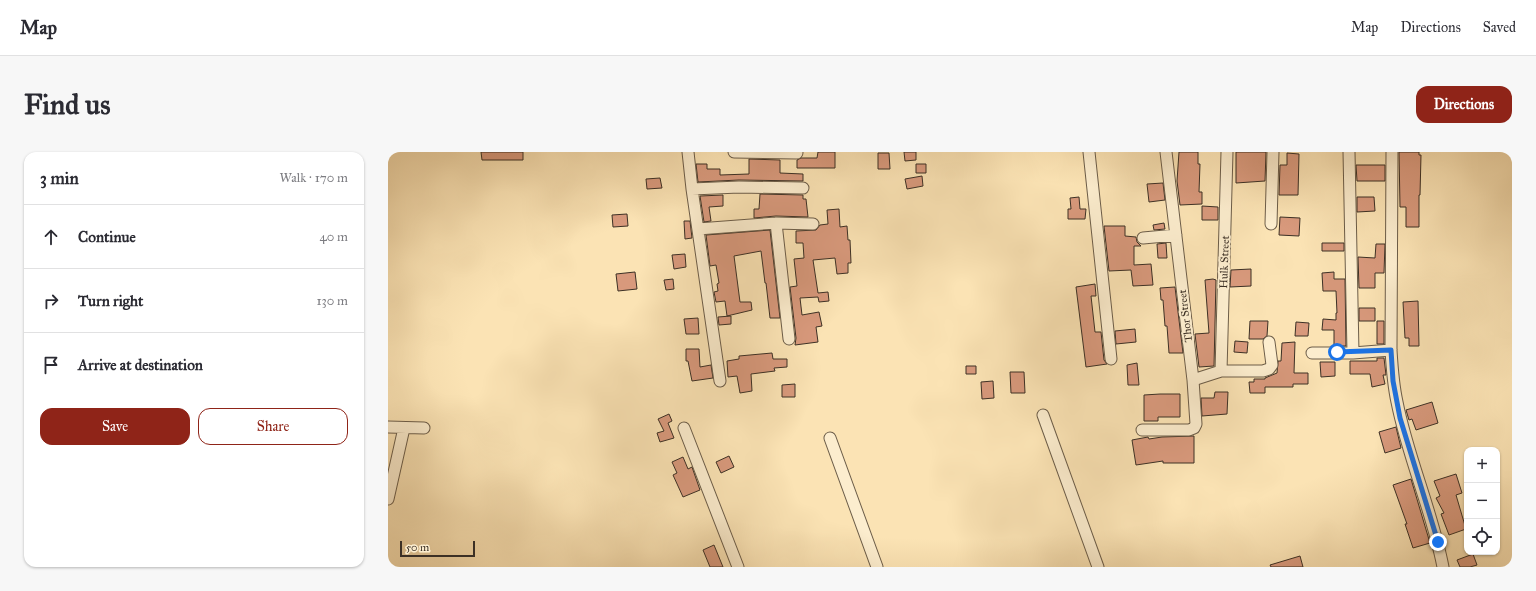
<!DOCTYPE html>
<html lang="en">
<head>
<meta charset="utf-8">
<style>
	body { margin:0; font-family:"IM FELL Great Primer",serif; background:#f7f7f7; color:#2b2b33 }
	.controls { position:absolute; right:12px; bottom:12px; display:grid; overflow:hidden; border-radius:8px; box-shadow:0 1px 3px #0004 }
	.controls button { width:36px; height:36px; display:grid; place-items:center; padding:0; border:0; border-bottom:1px solid #e1e1e2; background:#fff; color:#2b2b33; font:20px sans-serif }
	.scale { position:absolute; left:12px; bottom:10px; width:75px; box-sizing:border-box; padding-left:4px; border:2px solid #3c3025; border-top:0; font-size:11px; line-height:14px; white-space:nowrap; color:#3c3025; -webkit-text-stroke:3px #fcedce; paint-order:stroke }
	.stop { position:absolute; width:12px; height:12px; margin:-9px; border:3px solid #1a73e8; border-radius:50%; background:#fff }
	.stop.end { background:#1a73e8; border-color:#fff; box-shadow:0 1px 4px #0008 }
	.list { margin:0; padding:0; list-style:none }
	h2 { display:flex; justify-content:space-between; align-items:center; height:52px; margin:0; padding:0 16px; font-size:17px }
	h2 small { font-size:13px; font-weight:400; color:#7c7c81 }
	.list li { display:grid; grid-template-columns:26px 1fr auto; gap:12px; align-items:center; box-sizing:border-box; height:64px; padding:0 16px; border-top:1px solid #e1e1e2 }
	.list b { display:block; font-size:15px; white-space:nowrap }
	.list em { font-size:13px; font-style:normal; color:#7c7c81 }
	.actions { display:flex; gap:8px; padding:12px 16px }
	.actions a { flex:1; padding:9px 0; border:1px solid #8f2418; border-radius:12px; text-align:center; font-size:14px; color:#8f2418 }
	.actions .main { background:#8f2418; color:#fff }
	.icon { flex:none; width:22px; height:22px; fill:none; stroke:currentColor; stroke-width:2; stroke-linecap:round; stroke-linejoin:round }
	.map { position:relative; flex:none; width:1124px; height:415px; overflow:hidden; border-radius:12px }
	header { display:flex; align-items:center; gap:24px; box-sizing:border-box; height:56px; padding:0 20px; background:#fff; border-bottom:1px solid #e1e1e2 }
	header strong { font-size:19px }
	nav { display:flex; gap:22px; margin-inline-start:auto; font-size:14px }
	.intro { display:flex; align-items:center; justify-content:space-between; box-sizing:border-box; height:96px; padding:0 24px }
	h1 { margin:0; font-size:28px }
	.button { padding:10px 18px; border-radius:12px; background:#8f2418; color:#fff; font-size:14px; font-weight:700 }
	main { display:flex; gap:24px; padding:0 24px }
	aside { flex:1; background:#fff; border-radius:12px; box-shadow:0 1px 3px #0004 }
	.map>svg:first-child { display:block }
	.building { fill:#d8997c; stroke:#3c3025 }
	.lines { fill:none; stroke-linecap:round; stroke-linejoin:round }
	.minor-casing { stroke:#6c5d49; stroke-width:13 }
	.minor { stroke:#fcedce; stroke-width:11 }
	.route { stroke:#1a73e8; stroke-width:5 }
	.labels { text-anchor:middle; stroke-width:4; stroke-linejoin:round; paint-order:stroke }
	.street-label { font-size:11px; fill:#3c3025; stroke:#fcedce }
</style>
</head>
<body>
<header>
<strong>Map</strong>
<nav><a>Map</a><a>Directions</a><a>Saved</a></nav>
</header>
<div class="intro"><h1>Find us</h1><a class="button">Directions</a></div>
<main>
<aside>
<h2>3 min<small>Walk · 170 m</small></h2>
<ul class="list">
<li><svg class="icon" aria-label="ahead" viewBox="0 0 24 24"><path d="M12 20V5M6 11l6-6 6 6"/></svg><div><b>Continue</b></div><em>40 m</em></li>
<li><svg class="icon" aria-label="right" viewBox="0 0 24 24"><path d="M7 20v-9h11M14 6l5 5-5 5"/></svg><div><b>Turn right</b></div><em>130 m</em></li>
<li><svg class="icon" aria-label="arrive" viewBox="0 0 24 24"><path d="M6 21V4h12l-3 4 3 4H6"/></svg><div><b>Arrive at destination</b></div></li>
</ul>
<div class="actions"><a class="main">Save</a><a>Share</a></div>
</aside>
<div class="map">
<svg width="1124" height="415" viewBox="0 0 1124 415">
	<rect width="100%" height="100%" fill="#fbe3b4"/>
	<filter id="stains"><feTurbulence type="fractalNoise" baseFrequency=".005" numOctaves="4"/><feColorMatrix values="0 0 0 0 .2 0 0 0 0 .09 0 0 0 0 .02 0 0 0 .5 -.17"/></filter>
	<radialGradient id="worn" r=".72"><stop offset=".6" stop-color="#630" stop-opacity="0"/><stop offset="1" stop-color="#630" stop-opacity=".3"/></radialGradient>
	<path class="building" d="M 93,0 L 135,0 L 135,8 L 94,8 Z
		M 430,0 L 447,0 L 447,16 L 409,16 L 409,8 L 413,6 L 429,6 Z
		M 516,0 L 528,0 L 528,8 L 517,9 Z
		M 791,0 L 810,0 L 810,12 L 812,12 L 811,40 L 814,40 L 814,52 L 792,53 L 789,29 Z
		M 848,0 L 878,0 L 877,29 L 848,31 Z
		M 1011,0 L 1031,0 L 1031,3 L 1033,3 L 1032,43 L 1031,43 L 1031,75 L 1018,75 L 1018,55 L 1012,55 Z
		M 490,1 L 501,1 L 502,17 L 490,17 Z
		M 899,1 L 911,2 L 910,43 L 891,43 L 892,13 L 899,13 Z
		M 361,7 L 392,8 L 392,21 L 415,22 L 415,29 L 351,28 L 310,30 L 308,12 L 319,12 L 319,17 L 332,17 L 332,23 L 361,22 Z
		M 528,12 L 538,12 L 538,21 L 528,21 Z
		M 968,13 L 997,13 L 997,29 L 969,29 Z
		M 534,24 L 535,34 L 519,37 L 517,27 Z
		M 272,26 L 274,36 L 259,37 L 258,27 Z
		M 775,31 L 777,48 L 761,50 L 759,32 Z
		M 372,42 L 415,43 L 415,47 L 418,47 L 420,65 L 388,64 L 366,66 L 366,57 L 371,57 Z
		M 335,43 L 335,54 L 321,55 L 323,69 L 316,70 L 312,44 Z
		M 691,45 L 692,57 L 698,57 L 697,67 L 680,67 L 680,57 L 683,57 L 682,46 Z
		M 969,45 L 986,45 L 987,59 L 969,60 Z
		M 814,54 L 830,55 L 830,68 L 814,68 Z
		M 451,57 L 452,75 L 459,74 L 460,88 L 462,88 L 463,111 L 460,111 L 460,121 L 449,122 L 447,106 L 425,108 L 430,141 L 440,140 L 441,149 L 431,150 L 430,145 L 412,146 L 414,163 L 431,160 L 434,174 L 428,175 L 430,190 L 407,193 L 408,186 L 402,135 L 409,134 L 406,107 L 416,106 L 415,91 L 408,91 L 408,79 L 428,78 L 432,73 L 440,72 L 439,58 Z
		M 239,62 L 240,74 L 225,75 L 224,63 Z
		M 892,65 L 912,66 L 911,84 L 891,83 Z
		M 296,69 L 302,69 L 304,86 L 297,87 Z
		M 776,71 L 777,77 L 766,78 L 765,73 Z
		M 716,74 L 737,74 L 737,84 L 748,85 L 749,90 L 753,94 L 746,94 L 746,113 L 763,112 L 765,133 L 745,134 L 743,118 L 721,119 Z
		M 382,78 L 392,166 L 382,166 L 378,131 L 377,131 L 373,99 L 346,104 L 352,150 L 363,150 L 364,158 L 339,164 L 337,149 L 328,150 L 326,140 L 330,139 L 329,132 L 331,131 L 328,113 L 322,114 L 318,83 Z
		M 778,91 L 779,106 L 770,106 L 769,92 Z
		M 934,91 L 956,91 L 956,99 L 934,99 Z
		M 988,92 L 997,92 L 996,121 L 987,121 L 987,136 L 971,136 L 970,105 L 987,106 Z
		M 297,102 L 298,115 L 286,117 L 284,103 Z
		M 863,117 L 863,134 L 842,135 L 843,118 Z
		M 247,120 L 249,137 L 230,139 L 228,122 Z
		M 946,120 L 946,127 L 957,127 L 958,194 L 946,194 L 946,178 L 934,178 L 935,167 L 948,168 L 948,161 L 949,161 L 948,139 L 935,139 L 934,121 Z
		M 285,127 L 286,137 L 278,138 L 276,128 Z
		M 825,127 L 828,128 L 826,214 L 811,215 L 807,182 L 821,181 L 817,128 Z
		M 707,132 L 708,144 L 703,144 L 707,180 L 713,180 L 716,208 L 719,212 L 698,215 L 688,135 Z
		M 787,135 L 795,201 L 781,201 L 779,174 L 777,174 L 775,148 L 773,148 L 772,136 Z
		M 1030,149 L 1031,194 L 1021,194 L 1021,186 L 1017,186 L 1015,150 Z
		M 971,156 L 987,156 L 987,169 L 971,169 Z
		M 343,164 L 343,172 L 331,173 L 330,165 Z
		M 310,166 L 311,182 L 298,182 L 296,167 Z
		M 862,169 L 880,169 L 879,184 L 875,187 L 861,187 Z
		M 989,169 L 996,169 L 996,192 L 989,192 Z
		M 908,170 L 921,171 L 920,184 L 907,184 Z
		M 747,177 L 748,190 L 728,192 L 727,179 Z
		M 847,189 L 860,190 L 859,201 L 846,200 Z
		M 907,190 L 906,221 L 920,221 L 920,232 L 905,232 L 905,235 L 877,235 L 877,241 L 862,241 L 861,230 L 866,230 L 866,227 L 877,227 L 877,226 L 889,221 L 890,209 L 893,209 L 894,191 Z
		M 298,197 L 311,197 L 312,215 L 323,213 L 325,226 L 304,229 L 300,209 L 298,209 Z
		M 384,201 L 385,207 L 399,207 L 399,215 L 386,216 L 387,219 L 363,222 L 364,239 L 352,241 L 349,224 L 340,225 L 339,209 L 351,207 L 351,204 Z
		M 989,206 L 996,206 L 998,223 L 995,223 L 997,232 L 984,235 L 982,222 L 962,222 L 962,209 L 989,209 Z
		M 932,210 L 947,210 L 947,224 L 933,225 Z
		M 749,211 L 751,233 L 740,233 L 739,213 Z
		M 578,214 L 588,214 L 588,222 L 578,222 Z
		M 622,220 L 636,220 L 637,241 L 623,241 Z
		M 605,229 L 606,246 L 594,247 L 593,230 Z
		M 407,232 L 407,245 L 394,245 L 394,233 Z
		M 827,240 L 840,240 L 839,262 L 814,264 L 813,246 L 826,246 Z
		M 772,242 L 792,242 L 792,265 L 770,265 L 770,269 L 756,269 L 756,243 Z
		M 1044,250 L 1050,271 L 1028,278 L 1024,267 L 1021,268 L 1018,258 Z
		M 281,262 L 284,269 L 280,271 L 286,286 L 272,290 L 269,281 L 276,279 L 270,267 Z
		M 1008,275 L 1013,296 L 997,301 L 991,280 Z
		M 806,284 L 806,311 L 775,311 L 775,309 L 748,313 L 744,288 L 760,285 L 761,287 L 774,285 Z
		M 341,304 L 346,315 L 333,321 L 328,310 Z
		M 295,305 L 300,317 L 304,315 L 312,338 L 295,345 L 285,323 L 289,321 L 284,310 Z
		M 1068,322 L 1074,341 L 1068,343 L 1078,377 L 1061,383 L 1053,362 L 1056,361 L 1048,346 L 1052,344 L 1046,329 Z
		M 1023,327 L 1042,391 L 1025,396 L 1017,372 L 1019,372 L 1005,333 Z
		M 326,393 L 335,415 L 322,415 L 315,398 Z
		M 1085,402 L 1089,413 L 1082,415 L 1072,415 L 1069,408 Z
		M 912,404 L 915,415 L 883,415 L 882,413 Z"/>
	<g class="lines">
		<defs>
			<path id="minor" d="M 300,0 L 304,37 L 332,229
				M 346,0 L 409,1
				M 701,0 L 723,207
				M 961,0 L 965,201
				M 1004,0 L 1003,198 C 1004,215 1005,232 1009,250 C 1020,306 1044,358 1055,415
				M 304,37 L 351,35 L 415,36
				M 388,71 L 401,187
				M 883,72 L 885,0
				M 310,77 L 388,71 L 425,72
				M 755,86 L 788,83
				M 924,201 L 965,201 L 1003,198
				M 833,219 L 839,0
				M 805,228 L 833,219 L 875,219 L 881,217 L 884,213 L 881,190
				M 655,263 L 710,415
				M 0,275 L 36,276
				M 296,276 L 350,415
				M 754,278 L 801,278 L 806,276 L 808,272 L 805,228 L 778,0
				M 442,286 L 489,415
				M 0,347 L 16,276"/>
		</defs>
		<use href="#minor" class="minor-casing"/>
		<use href="#minor" class="minor"/>
	</g>
	<g class="lines">
		<path class="route" d="M 949,200 L 1003,198 L 1005,229 L 1012,266 L 1050,390"/>
	</g>
	<g class="labels">
		<g class="street-label">
			<text transform="translate(836 110) rotate(-88)" y="4">Hulk Street</text>
			<text transform="translate(797 164) rotate(-97)" y="4">Thor Street</text>
		</g>
	</g>
	<rect width="100%" height="100%" filter="url(#stains)"/>
	<rect width="100%" height="100%" fill="url(#worn)"/>
</svg>
<div class="controls">
<button>+</button>
<button>−</button>
<button><svg class="icon" aria-label="locate" viewBox="0 0 24 24"><circle cx="12" cy="12" r="6"/><path d="M12 2v4M12 18v4M2 12h4M18 12h4"/></svg></button>
</div>
<div class="scale">50 m</div>
<div class="stop" style="left:949px;top:200px"></div>
<div class="stop end" style="left:1050px;top:390px"></div>
</div>
</main>
</body>
</html>
